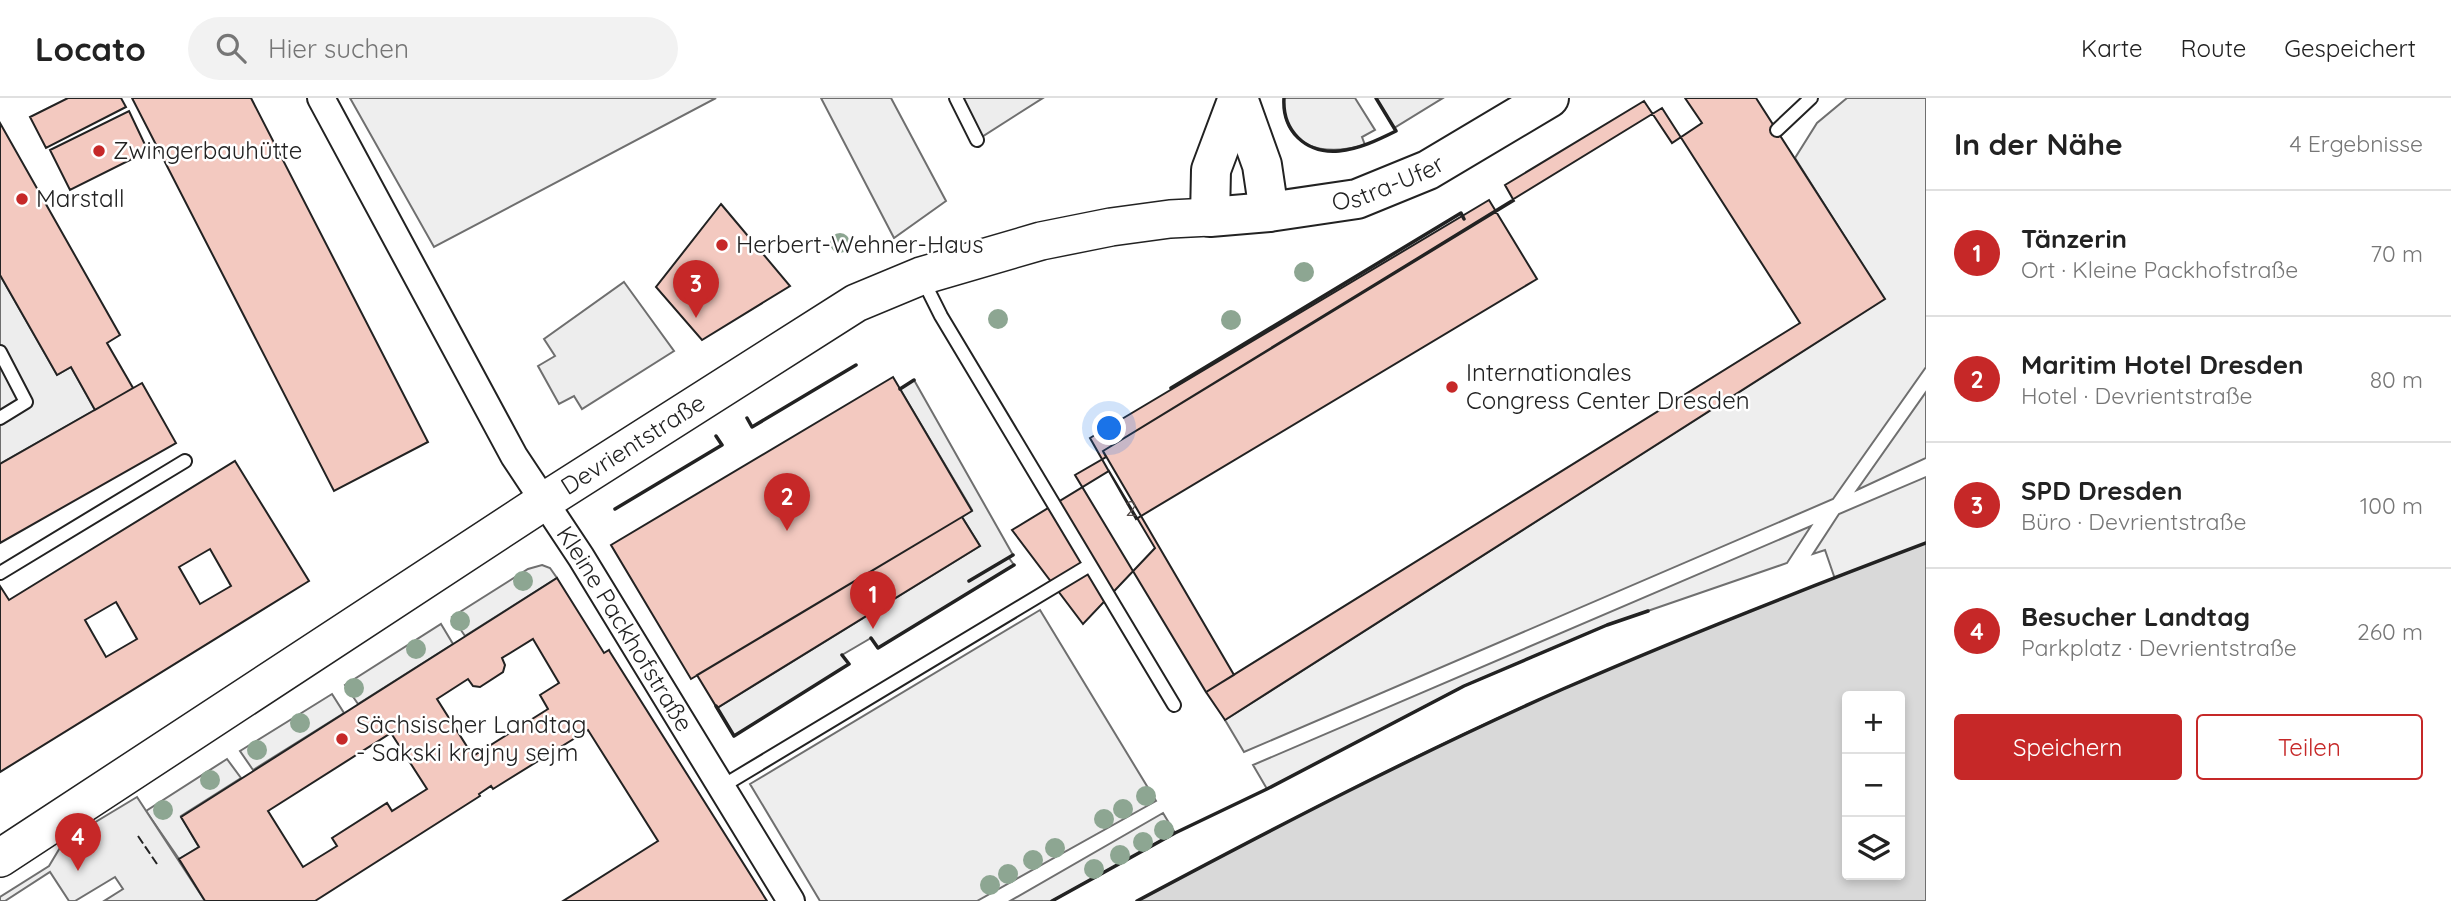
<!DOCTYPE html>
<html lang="de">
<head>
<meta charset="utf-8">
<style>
	body { margin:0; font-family:Quicksand,sans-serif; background:#f2f2f2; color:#222 }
	.controls { position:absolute; right:21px; bottom:21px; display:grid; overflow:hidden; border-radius:7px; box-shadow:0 4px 10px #0003 }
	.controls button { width:63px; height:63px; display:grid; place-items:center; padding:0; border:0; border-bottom:2px solid #e0e0e0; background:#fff; color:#222; font:35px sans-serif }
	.you { position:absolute; left:1110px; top:331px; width:24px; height:24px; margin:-18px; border:5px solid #fff; border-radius:50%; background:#1a73e8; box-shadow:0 0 0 10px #1a73e833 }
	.badge { display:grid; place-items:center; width:46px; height:46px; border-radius:50%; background:#c62828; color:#fff; font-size:23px; font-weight:700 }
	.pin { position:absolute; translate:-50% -58px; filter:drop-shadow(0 2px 4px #0008) }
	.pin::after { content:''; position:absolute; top:37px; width:24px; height:21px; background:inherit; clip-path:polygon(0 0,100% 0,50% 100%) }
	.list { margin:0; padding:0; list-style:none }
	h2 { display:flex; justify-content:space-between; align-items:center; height:91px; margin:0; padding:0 28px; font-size:30px }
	h2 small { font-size:23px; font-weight:400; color:#767676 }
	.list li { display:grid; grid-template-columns:46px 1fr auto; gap:21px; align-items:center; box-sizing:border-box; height:126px; padding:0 28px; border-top:2px solid #e0e0e0 }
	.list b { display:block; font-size:26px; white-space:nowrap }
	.list p { margin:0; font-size:23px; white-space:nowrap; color:#767676 }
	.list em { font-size:23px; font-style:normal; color:#767676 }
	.actions { display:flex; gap:14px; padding:21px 28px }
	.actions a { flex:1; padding:16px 0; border:2px solid #c62828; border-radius:7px; text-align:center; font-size:24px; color:#c62828 }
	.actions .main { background:#c62828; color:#fff }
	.icon { flex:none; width:38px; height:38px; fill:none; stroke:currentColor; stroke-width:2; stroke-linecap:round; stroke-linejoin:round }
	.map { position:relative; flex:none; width:1926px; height:803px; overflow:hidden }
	header { display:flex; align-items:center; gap:42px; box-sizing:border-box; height:98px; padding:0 35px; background:#fff; border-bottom:2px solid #e0e0e0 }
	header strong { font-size:33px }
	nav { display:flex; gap:38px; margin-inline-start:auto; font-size:24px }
	.search { width:490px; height:63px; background:#f2f2f2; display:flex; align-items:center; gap:18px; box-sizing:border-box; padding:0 24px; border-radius:38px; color:#767676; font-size:26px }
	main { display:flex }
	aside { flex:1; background:#fff }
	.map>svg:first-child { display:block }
	.green { fill:#eee; stroke:#6f6f6f; stroke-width:2 }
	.parking { fill:#ededed; stroke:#6f6f6f; stroke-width:2 }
	.water { fill:#d9d9d9; stroke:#6f6f6f; stroke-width:2; fill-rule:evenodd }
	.building { fill:#f3c9c0; stroke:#222; stroke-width:2; fill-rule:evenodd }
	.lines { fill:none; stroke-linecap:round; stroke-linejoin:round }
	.lane-casing { stroke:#222; stroke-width:16 }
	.street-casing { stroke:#222; stroke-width:30 }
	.secondary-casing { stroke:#222; stroke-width:40 }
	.primary-casing { stroke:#222; stroke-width:42 }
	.lane { stroke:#fff; stroke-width:12 }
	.street { stroke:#fff; stroke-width:26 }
	.secondary { stroke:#fff; stroke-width:37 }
	.primary { stroke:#fff; stroke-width:38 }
	.fence { stroke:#222; stroke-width:2; stroke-dasharray:9 3.5; stroke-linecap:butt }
	.wall { stroke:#222; stroke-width:3.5 }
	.tree { fill:#8da692 }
	.poi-dot { fill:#c62828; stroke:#fff; stroke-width:2.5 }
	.labels { text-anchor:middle; stroke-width:5; stroke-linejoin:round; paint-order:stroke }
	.number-label { font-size:21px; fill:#564c4a }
	.poi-label { font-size:24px; fill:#222; stroke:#fff; text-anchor:start }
	.street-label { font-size:24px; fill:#222; stroke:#fff }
</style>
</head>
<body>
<header>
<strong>Locato</strong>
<div class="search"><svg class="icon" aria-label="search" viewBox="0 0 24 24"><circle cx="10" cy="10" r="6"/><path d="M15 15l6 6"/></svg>Hier suchen</div>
<nav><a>Karte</a><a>Route</a><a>Gespeichert</a></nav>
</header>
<main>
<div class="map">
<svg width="1926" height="803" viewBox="0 0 1926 803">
	<rect width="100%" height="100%" fill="#fff"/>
	<path class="green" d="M 350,0 L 716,0 L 434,149 Z
		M 821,0 L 891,0 L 946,103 L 894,140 Z
		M 1284,0 L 1355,0 L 1375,32 L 1362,39 L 1365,47 C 1325,58 1282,52 1284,0 Z
		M 1847,0 L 1926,0 L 1926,269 L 1833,401 L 1244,654 L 1225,622 L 1884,201 L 1795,60 L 1817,25 Z
		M 1926,294 L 1926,360 L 1857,392 Z
		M 1926,379 L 1926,445 L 1835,481 L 1825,452 L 1813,456 L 1839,416 Z
		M 1811,428 L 1787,465 L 1607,527 L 1464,588 L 1267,691 L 1253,667 Z
		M 542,467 L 550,470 L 557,480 L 465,538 L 452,519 L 528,471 Z
		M 1040,512 L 1156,703 L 977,803 L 820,803 L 750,686 Z
		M 441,526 L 453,546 L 358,606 L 345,587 Z
		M 332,596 L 344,615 L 253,672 L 240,653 Z
		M 227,661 L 241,680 L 181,718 L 199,749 L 179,761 L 146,713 Z
		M 1163,715 L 1175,735 L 1052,803 L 1010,803 Z"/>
	<path class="parking" d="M 956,0 L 1043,0 L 977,42 Z
		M 1376,0 L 1443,0 L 1394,30 Z
		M 0,177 L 57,277 L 71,269 L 95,312 L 0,366 Z
		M 624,184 L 674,253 L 582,311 L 574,298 L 559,306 L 538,268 L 555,258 L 544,241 Z
		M 914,282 L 1013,457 L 1009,460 L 1014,467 L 878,550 L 871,540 L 842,557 L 849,566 L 734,638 L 717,610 L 980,448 L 962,419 L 972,412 L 900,291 Z
		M 137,699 L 205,803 L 104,803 L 123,791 L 115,779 L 75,803 L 69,803 L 50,774 L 5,803 L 0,803 L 0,799 L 49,768 L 64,743 Z"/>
	<path class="water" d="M 1926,445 L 1926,803 L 1137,803 C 1276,729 1418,654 1563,591 C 1682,539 1804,491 1926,445 ZM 1847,598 L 1900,598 L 1900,777 L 1847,777 Z"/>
	<path class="building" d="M 68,0 L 121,0 L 126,9 L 46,50 L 30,19 Z
		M 132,0 L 251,0 L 428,344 L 334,393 Z
		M 1685,0 L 1756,0 L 1885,201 L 1225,622 L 1206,594 L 1234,577 L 1103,353 L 1514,103 L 1505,87 L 1644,3 L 1672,45 L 1702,25 Z
		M 1662,10 L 1800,225 L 1206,594 L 1075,377 L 1106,359 L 1103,353 Z
		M 129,13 L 148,53 L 70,92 L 50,52 Z
		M 0,25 L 120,237 L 107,245 L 133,290 L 95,312 L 71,269 L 57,277 L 0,177 Z
		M 1489,102 L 1537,181 L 1136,421 L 1090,340 Z
		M 721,106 L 790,188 L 702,242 L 656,189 Z
		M 893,279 L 972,413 L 691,581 L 611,447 Z
		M 142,285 L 176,345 L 0,445 L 0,366 Z
		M 235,363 L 309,483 L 0,674 L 0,488 L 9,502 ZM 210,451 L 231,488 L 200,506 L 179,469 ZM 116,504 L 137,541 L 106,559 L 85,522 Z
		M 1109,373 L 1155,450 L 1083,526 L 1012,432 Z
		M 962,419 L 980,448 L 717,610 L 697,577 Z
		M 557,480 L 604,555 L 609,552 L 610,554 L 767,803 L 563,803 L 658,743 L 588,632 L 493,691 L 491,688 L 479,696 L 480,698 L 315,803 L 205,803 L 179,761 L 199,749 L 181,719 ZM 533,541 L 559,585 L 540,597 L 548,611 L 473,658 L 437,601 L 468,581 L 473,588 L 480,589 L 503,574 L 505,567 L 502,560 ZM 391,635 L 427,691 L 392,713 L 387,705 L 332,740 L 337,748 L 303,769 L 268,713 Z"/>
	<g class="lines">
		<defs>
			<path id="lane" d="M 956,0 L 977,42
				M 1777,32 L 1811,0
				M 923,182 L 941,218 L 1174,607
				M 0,254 L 26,304 L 0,320
				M 0,475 L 185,363
				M 721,689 L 1090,467"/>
			<g id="street">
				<path id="s1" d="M 321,0 L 514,358 L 581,459 L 791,803"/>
			</g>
			<g id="secondary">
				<path id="s2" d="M 0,760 L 543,404 L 856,205 L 921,178 L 1041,143 L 1111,129 L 1170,121 L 1210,119"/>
			</g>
			<g id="primary">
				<path id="s3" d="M 1238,0 L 1211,72 L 1210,119 L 1269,114 L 1357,101 L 1428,72 L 1549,0"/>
				<path d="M 1238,0 L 1262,67 L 1269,114"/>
			</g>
		</defs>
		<use href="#lane" class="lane-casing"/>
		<use href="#street" class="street-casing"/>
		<use href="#secondary" class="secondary-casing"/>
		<use href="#primary" class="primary-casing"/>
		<use href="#lane" class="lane"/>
		<use href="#street" class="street"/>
		<use href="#secondary" class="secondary"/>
		<use href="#primary" class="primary"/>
		<path class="fence" d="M 138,738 L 157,766"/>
		<path class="wall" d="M 1284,0 C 1282,32 1305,56 1339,53 C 1359,51 1378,42 1396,33 L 1376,0
			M 1171,290 L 1461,115 L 1464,121
			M 900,291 L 914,282
			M 747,320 L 752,329 L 856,267
			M 615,411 L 722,347 L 716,338
			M 969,483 L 1013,457
			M 871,540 L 878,550 L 1014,467
			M 716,608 L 734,638 L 849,566 L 842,557
			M 1052,803 L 1175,735 L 1267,691 L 1464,588 L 1607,527 L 1648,513
			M 1137,803 C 1276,729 1418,655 1563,591 C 1682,539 1804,491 1926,445"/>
	</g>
	<g class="tree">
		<circle cx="840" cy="145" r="10"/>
		<circle cx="1304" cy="174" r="10"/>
		<circle cx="998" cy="221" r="10"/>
		<circle cx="1231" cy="222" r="10"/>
		<circle cx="523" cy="483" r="10"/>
		<circle cx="460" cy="523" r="10"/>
		<circle cx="416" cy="551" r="10"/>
		<circle cx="354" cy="590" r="10"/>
		<circle cx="300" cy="625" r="10"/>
		<circle cx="257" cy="652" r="10"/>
		<circle cx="210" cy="682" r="10"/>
		<circle cx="1146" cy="698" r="10"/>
		<circle cx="1123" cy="711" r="10"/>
		<circle cx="163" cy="712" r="10"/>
		<circle cx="1104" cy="721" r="10"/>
		<circle cx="1164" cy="732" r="10"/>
		<circle cx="1143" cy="744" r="10"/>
		<circle cx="1055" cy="750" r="10"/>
		<circle cx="1120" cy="757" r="10"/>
		<circle cx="1033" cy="762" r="10"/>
		<circle cx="1094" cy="771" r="10"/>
		<circle cx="1008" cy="776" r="10"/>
		<circle cx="990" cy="787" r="10"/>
	</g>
	<g class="poi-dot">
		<circle cx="99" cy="53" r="7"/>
		<circle cx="22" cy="101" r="7"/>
		<circle cx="722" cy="147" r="7"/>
		<circle cx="1452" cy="289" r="7"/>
		<circle cx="342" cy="641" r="7"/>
	</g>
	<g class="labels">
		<g class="number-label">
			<text x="1131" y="418">2</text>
		</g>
		<g class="poi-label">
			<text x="113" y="61">Zwingerbauhütte</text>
			<text x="36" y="109">Marstall</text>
			<text x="736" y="155">Herbert-Wehner-Haus</text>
			<text x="1466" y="283">Internationales<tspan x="1466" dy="28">Congress Center Dresden</tspan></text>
			<text x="356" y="635">Sächsischer Landtag<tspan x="356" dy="28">- Sakski krajny sejm</tspan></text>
		</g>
		<g class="street-label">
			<text dy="8" stroke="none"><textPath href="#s3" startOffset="306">Ostra-Ufer</textPath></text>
			<text dy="8" stroke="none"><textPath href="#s2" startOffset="756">Devrientstraße</textPath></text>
			<text dy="8" stroke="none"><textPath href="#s1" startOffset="612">Kleine Packhofstraße</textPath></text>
		</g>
	</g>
</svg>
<div class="controls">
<button>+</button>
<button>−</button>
<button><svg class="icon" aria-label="layers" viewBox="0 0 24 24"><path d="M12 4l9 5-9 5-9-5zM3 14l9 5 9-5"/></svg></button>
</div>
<div class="you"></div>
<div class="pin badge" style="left:873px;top:531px">1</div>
<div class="pin badge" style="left:787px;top:433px">2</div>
<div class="pin badge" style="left:696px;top:220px">3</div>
<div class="pin badge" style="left:78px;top:773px">4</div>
</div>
<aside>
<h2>In der Nähe<small>4 Ergebnisse</small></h2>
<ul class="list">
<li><span class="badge">1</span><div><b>Tänzerin</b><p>Ort · Kleine Packhofstraße</p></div><em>70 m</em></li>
<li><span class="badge">2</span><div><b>Maritim Hotel Dresden</b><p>Hotel · Devrientstraße</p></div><em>80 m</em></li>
<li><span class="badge">3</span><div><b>SPD Dresden</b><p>Büro · Devrientstraße</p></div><em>100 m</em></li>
<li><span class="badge">4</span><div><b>Besucher Landtag</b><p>Parkplatz · Devrientstraße</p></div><em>260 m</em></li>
</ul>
<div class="actions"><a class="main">Speichern</a><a>Teilen</a></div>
</aside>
</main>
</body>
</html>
